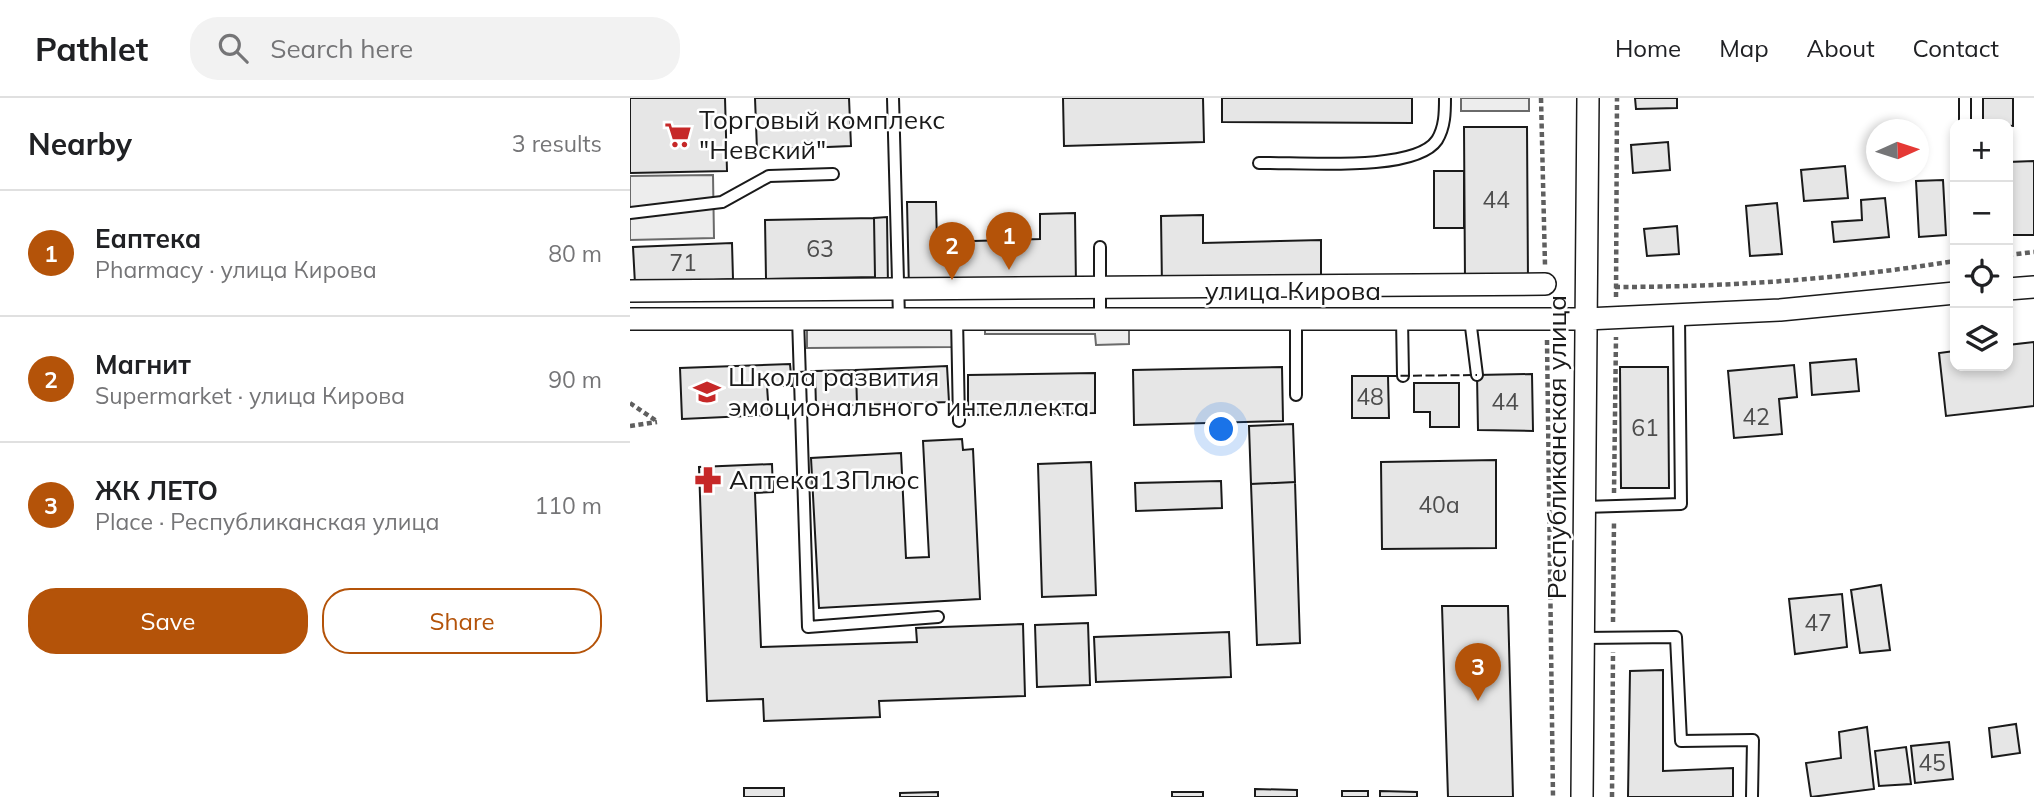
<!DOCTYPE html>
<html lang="en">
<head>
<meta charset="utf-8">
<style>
	body { margin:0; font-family:Mulish,sans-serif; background:#f2f2f2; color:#202124 }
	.controls { position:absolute; right:21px; top:21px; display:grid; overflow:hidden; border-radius:14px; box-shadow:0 4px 10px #0003 }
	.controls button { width:63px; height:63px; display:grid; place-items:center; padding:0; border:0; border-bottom:2px solid #e0e0e0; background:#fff; color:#202124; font:35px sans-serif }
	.compass { position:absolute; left:1236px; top:21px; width:63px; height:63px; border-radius:50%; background:#fff; box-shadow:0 4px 10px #0003; rotate:87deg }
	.you { position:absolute; left:592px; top:332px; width:24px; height:24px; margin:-18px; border:5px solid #fff; border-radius:50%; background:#1a73e8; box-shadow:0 0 0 10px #1a73e833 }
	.badge { display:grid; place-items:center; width:46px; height:46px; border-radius:50%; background:#b45309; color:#fff; font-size:23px; font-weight:700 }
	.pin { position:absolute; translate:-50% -58px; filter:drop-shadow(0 2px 4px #0008) }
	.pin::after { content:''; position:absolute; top:37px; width:24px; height:21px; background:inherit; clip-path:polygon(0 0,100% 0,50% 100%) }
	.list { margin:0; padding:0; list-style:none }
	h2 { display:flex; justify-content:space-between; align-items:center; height:91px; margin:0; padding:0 28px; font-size:30px }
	h2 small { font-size:23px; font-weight:400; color:#757577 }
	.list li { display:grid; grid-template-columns:46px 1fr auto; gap:21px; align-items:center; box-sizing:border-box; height:126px; padding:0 28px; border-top:2px solid #e0e0e0 }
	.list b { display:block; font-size:26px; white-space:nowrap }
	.list p { margin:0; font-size:23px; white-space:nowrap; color:#757577 }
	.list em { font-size:23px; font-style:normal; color:#757577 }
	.actions { display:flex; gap:14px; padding:21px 28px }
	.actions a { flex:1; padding:16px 0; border:2px solid #b45309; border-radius:28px; text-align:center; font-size:24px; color:#b45309 }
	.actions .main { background:#b45309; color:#fff }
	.icon { flex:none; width:38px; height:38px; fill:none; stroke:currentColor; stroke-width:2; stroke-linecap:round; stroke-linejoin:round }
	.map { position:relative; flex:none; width:1404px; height:699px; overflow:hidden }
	header { display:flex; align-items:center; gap:42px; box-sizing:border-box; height:98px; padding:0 35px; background:#fff; border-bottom:2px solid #e0e0e0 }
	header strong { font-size:33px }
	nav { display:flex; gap:38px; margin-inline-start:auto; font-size:24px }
	.search { width:490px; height:63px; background:#f2f2f2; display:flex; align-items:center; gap:18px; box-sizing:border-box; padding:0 24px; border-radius:28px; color:#757577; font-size:26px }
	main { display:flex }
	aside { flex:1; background:#fff }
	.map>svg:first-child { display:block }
	.parking { fill:#ededed; stroke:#6a6a6a; stroke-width:2 }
	.building { fill:#e6e6e6; stroke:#1a1a1a; stroke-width:2 }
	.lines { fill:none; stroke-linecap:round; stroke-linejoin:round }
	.lane-casing { stroke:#1a1a1a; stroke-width:14 }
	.street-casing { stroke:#1a1a1a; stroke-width:24 }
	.path { stroke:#5f5f5f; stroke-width:4.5; stroke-dasharray:5 3.5; stroke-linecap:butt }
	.lane { stroke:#fff; stroke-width:10 }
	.street { stroke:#fff; stroke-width:21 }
	.fence { stroke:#1a1a1a; stroke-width:2; stroke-dasharray:9 3.5; stroke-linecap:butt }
	.labels { text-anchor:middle; stroke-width:5; stroke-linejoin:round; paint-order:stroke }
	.number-label { font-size:23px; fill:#4d4d4d }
	.poi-label { font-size:26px; fill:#1a1a1a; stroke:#fff; text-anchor:start }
	.street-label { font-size:26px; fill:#1a1a1a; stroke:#fff }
</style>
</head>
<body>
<header>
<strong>Pathlet</strong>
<div class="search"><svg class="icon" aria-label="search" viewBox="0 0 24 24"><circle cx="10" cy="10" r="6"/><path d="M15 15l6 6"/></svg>Search here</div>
<nav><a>Home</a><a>Map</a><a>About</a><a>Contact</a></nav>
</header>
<main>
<aside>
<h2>Nearby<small>3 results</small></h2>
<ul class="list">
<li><span class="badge">1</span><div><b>Еаптека</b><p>Pharmacy · улица Кирова</p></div><em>80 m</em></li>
<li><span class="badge">2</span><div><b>Магнит</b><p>Supermarket · улица Кирова</p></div><em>90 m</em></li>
<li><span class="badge">3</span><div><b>ЖК ЛЕТО</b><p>Place · Республиканская улица</p></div><em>110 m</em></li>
</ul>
<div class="actions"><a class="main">Save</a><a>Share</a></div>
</aside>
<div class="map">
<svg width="1404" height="699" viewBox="0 0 1404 699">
	<rect width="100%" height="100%" fill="#fff"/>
	<path class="parking" d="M 831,0 L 899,0 L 899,13 L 831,13 Z
		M 83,77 L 84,140 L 0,142 L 0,78 Z
		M 355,224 L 499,225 L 499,246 L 466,247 L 465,236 L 355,236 Z
		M 323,225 L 323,249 L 177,250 L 177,226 Z"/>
	<path class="building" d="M 0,0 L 95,0 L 97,73 L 0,75 Z
		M 125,0 L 219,0 L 221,48 L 127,52 Z
		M 433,0 L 573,0 L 574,44 L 434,48 Z
		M 592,0 L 782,0 L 782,25 L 592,24 Z
		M 1005,0 L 1047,0 L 1047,10 L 1006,11 Z
		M 1353,0 L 1383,0 L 1383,28 L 1353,26 Z
		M 834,29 L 897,29 L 898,184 L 835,184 Z
		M 1038,44 L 1040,72 L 1003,75 L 1001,47 Z
		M 1404,63 L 1404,137 L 1378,137 L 1378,64 Z
		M 1215,68 L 1218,100 L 1174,103 L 1171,72 Z
		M 804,73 L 834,73 L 834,130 L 804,130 Z
		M 1313,82 L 1316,137 L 1289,139 L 1286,83 Z
		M 1255,100 L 1259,139 L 1204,144 L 1202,124 L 1232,122 L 1231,102 Z
		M 277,104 L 306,104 L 307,144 L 410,141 L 410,116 L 445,115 L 446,188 L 279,192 Z
		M 1147,105 L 1152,156 L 1120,158 L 1116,108 Z
		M 573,117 L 573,145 L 691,142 L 691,185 L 532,189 L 531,118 Z
		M 257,119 L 258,188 L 136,191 L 136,181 L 245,179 L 244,120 Z
		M 244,120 L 245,179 L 136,181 L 135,122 Z
		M 1047,128 L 1049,156 L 1017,158 L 1014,131 Z
		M 102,145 L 103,181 L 5,186 L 3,149 Z
		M 1404,244 L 1404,308 L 1316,318 L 1309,255 L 1325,253 L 1325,268 L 1378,268 L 1378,247 Z
		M 1226,261 L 1229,293 L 1182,297 L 1180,265 Z
		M 160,266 L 162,288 L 137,288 L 139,317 L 52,321 L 50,270 Z
		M 1164,267 L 1167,299 L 1149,301 L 1152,336 L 1104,340 L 1098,273 Z
		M 317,268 L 319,304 L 227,307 L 226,272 Z
		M 652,269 L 653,323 L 504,327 L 503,272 Z
		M 990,269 L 1038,269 L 1039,390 L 991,390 Z
		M 226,272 L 227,307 L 186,308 L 185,273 Z
		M 465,275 L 465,315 L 338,317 L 338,277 Z
		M 902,276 L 903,333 L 848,332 L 847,277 Z
		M 722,278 L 758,278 L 759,320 L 722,320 Z
		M 784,285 L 829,285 L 829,329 L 800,329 L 800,314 L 784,314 Z
		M 663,326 L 665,384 L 621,386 L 619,328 Z
		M 332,341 L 333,352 L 343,351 L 350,501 L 189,510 L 181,360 L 271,355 L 276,460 L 299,459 L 293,343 Z
		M 866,362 L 866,450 L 752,451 L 751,364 Z
		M 461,364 L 466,497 L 412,499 L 408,366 Z
		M 142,366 L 143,394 L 125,395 L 131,549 L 287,544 L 286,530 L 393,526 L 395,598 L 249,603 L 250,619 L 134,623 L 133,601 L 77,603 L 69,369 Z
		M 591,383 L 592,410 L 506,413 L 505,385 Z
		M 665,384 L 670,545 L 627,547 L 621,386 Z
		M 1251,487 L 1260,552 L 1230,555 L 1221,492 Z
		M 1212,496 L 1217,549 L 1165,556 L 1159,501 Z
		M 812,508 L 878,508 L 883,699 L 818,699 Z
		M 458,525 L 460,587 L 407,589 L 405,527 Z
		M 599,534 L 601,579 L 466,584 L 464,539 Z
		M 1033,572 L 1033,673 L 1103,670 L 1103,699 L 998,699 L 1000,573 Z
		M 1386,626 L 1390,655 L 1362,659 L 1359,630 Z
		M 1237,629 L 1244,691 L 1181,699 L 1176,665 L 1211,660 L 1209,634 Z
		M 1319,644 L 1323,681 L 1285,685 L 1281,648 Z
		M 1276,649 L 1281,686 L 1249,688 L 1245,653 Z
		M 114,690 L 154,690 L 154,699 L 114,699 Z
		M 625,691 L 667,692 L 667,699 L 625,699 Z
		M 712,693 L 738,693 L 738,699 L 712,699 Z
		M 750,693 L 787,694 L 787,699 L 750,699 Z
		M 308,694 L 308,699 L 270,699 L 270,695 Z
		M 542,694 L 573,694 L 573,699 L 542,699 Z"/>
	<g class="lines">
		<defs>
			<path id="lane" d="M 263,0 L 269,220
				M 1335,26 L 1335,0
				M 629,65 C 668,64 785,75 807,42 C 815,29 815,14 815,0
				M 0,115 L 92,104 L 139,78 L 203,76
				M 470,149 L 470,220
				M 168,220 L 178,529 L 308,519
				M 327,220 L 329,323
				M 666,221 L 666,297
				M 772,221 L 773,278
				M 840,221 L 847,277
				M 954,409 L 1051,406 L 1049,219
				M 953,540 L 1046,539 L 1051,643 L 1123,642 L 1122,699"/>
			<path id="street" d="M 1378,191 L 1404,189
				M 0,193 L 915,186
				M 0,221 L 956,221 L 1150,212 L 1325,195
				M 952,699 L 958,0"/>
		</defs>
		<use href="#lane" class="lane-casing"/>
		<use href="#street" class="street-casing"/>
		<path class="path" d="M 911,0 L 915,167
			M 1378,157 L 1404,154
			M 985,189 C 1099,189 1213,181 1325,163
			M 986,199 L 987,0
			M 917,242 L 923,699
			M 0,305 L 28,324
			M 0,328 L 27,324
			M 984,395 L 986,239
			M 983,524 L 984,424
			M 982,699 L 983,554"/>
		<use href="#lane" class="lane"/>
		<use href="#street" class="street"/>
		<path class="fence" d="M 168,274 L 185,273
			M 758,278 L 847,277"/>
	</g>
	<defs>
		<symbol id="supermarket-bare" viewBox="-9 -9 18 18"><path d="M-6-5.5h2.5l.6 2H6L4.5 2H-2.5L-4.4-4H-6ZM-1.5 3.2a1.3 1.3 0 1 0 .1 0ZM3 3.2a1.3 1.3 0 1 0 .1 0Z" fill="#c62828" stroke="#fff" stroke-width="2.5" paint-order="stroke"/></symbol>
		<symbol id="school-bare" viewBox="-9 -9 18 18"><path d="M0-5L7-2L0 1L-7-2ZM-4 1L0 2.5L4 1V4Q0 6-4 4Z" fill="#c62828" stroke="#fff" stroke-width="2.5" paint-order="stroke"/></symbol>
		<symbol id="pharmacy-bare" viewBox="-9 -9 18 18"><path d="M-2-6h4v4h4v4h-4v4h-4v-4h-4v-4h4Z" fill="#c62828" stroke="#fff" stroke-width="2.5" paint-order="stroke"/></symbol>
	</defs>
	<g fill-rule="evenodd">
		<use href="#supermarket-bare" x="29" y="18" width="38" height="38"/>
		<use href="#school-bare" x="58" y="275" width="38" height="38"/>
		<use href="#pharmacy-bare" x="59" y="363" width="38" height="38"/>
	</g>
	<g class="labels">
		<g class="number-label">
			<text x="866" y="110">44</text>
			<text x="190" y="159">63</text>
			<text x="53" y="173">71</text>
			<text x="740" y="307">48</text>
			<text x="875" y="312">44</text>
			<text x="1126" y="327">42</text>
			<text x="1015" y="338">61</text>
			<text x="809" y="415">40а</text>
			<text x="1188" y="533">47</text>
			<text x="1302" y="673">45</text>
		</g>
		<g class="poi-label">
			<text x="69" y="31">Торговый комплекс<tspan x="69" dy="30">"Невский"</tspan></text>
			<text x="98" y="288">Школа развития<tspan x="98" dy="30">эмоционального интеллекта</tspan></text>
			<text x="99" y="391">Аптека13Плюс</text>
		</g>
		<g class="street-label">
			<text x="663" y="202">улица Кирова</text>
			<text transform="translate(927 349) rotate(-90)" y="9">Республиканская улица</text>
		</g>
	</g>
</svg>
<div class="controls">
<button>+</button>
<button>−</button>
<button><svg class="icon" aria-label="locate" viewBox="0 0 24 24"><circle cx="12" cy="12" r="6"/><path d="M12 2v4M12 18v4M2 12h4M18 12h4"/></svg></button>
<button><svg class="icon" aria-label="layers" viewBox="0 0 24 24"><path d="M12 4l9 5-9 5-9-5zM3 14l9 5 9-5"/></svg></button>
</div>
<svg class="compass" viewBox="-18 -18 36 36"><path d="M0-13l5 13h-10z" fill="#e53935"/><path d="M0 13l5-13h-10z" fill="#757577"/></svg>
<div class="you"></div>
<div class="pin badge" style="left:379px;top:172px">1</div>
<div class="pin badge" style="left:322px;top:182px">2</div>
<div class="pin badge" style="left:848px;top:603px">3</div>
</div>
</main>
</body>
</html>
